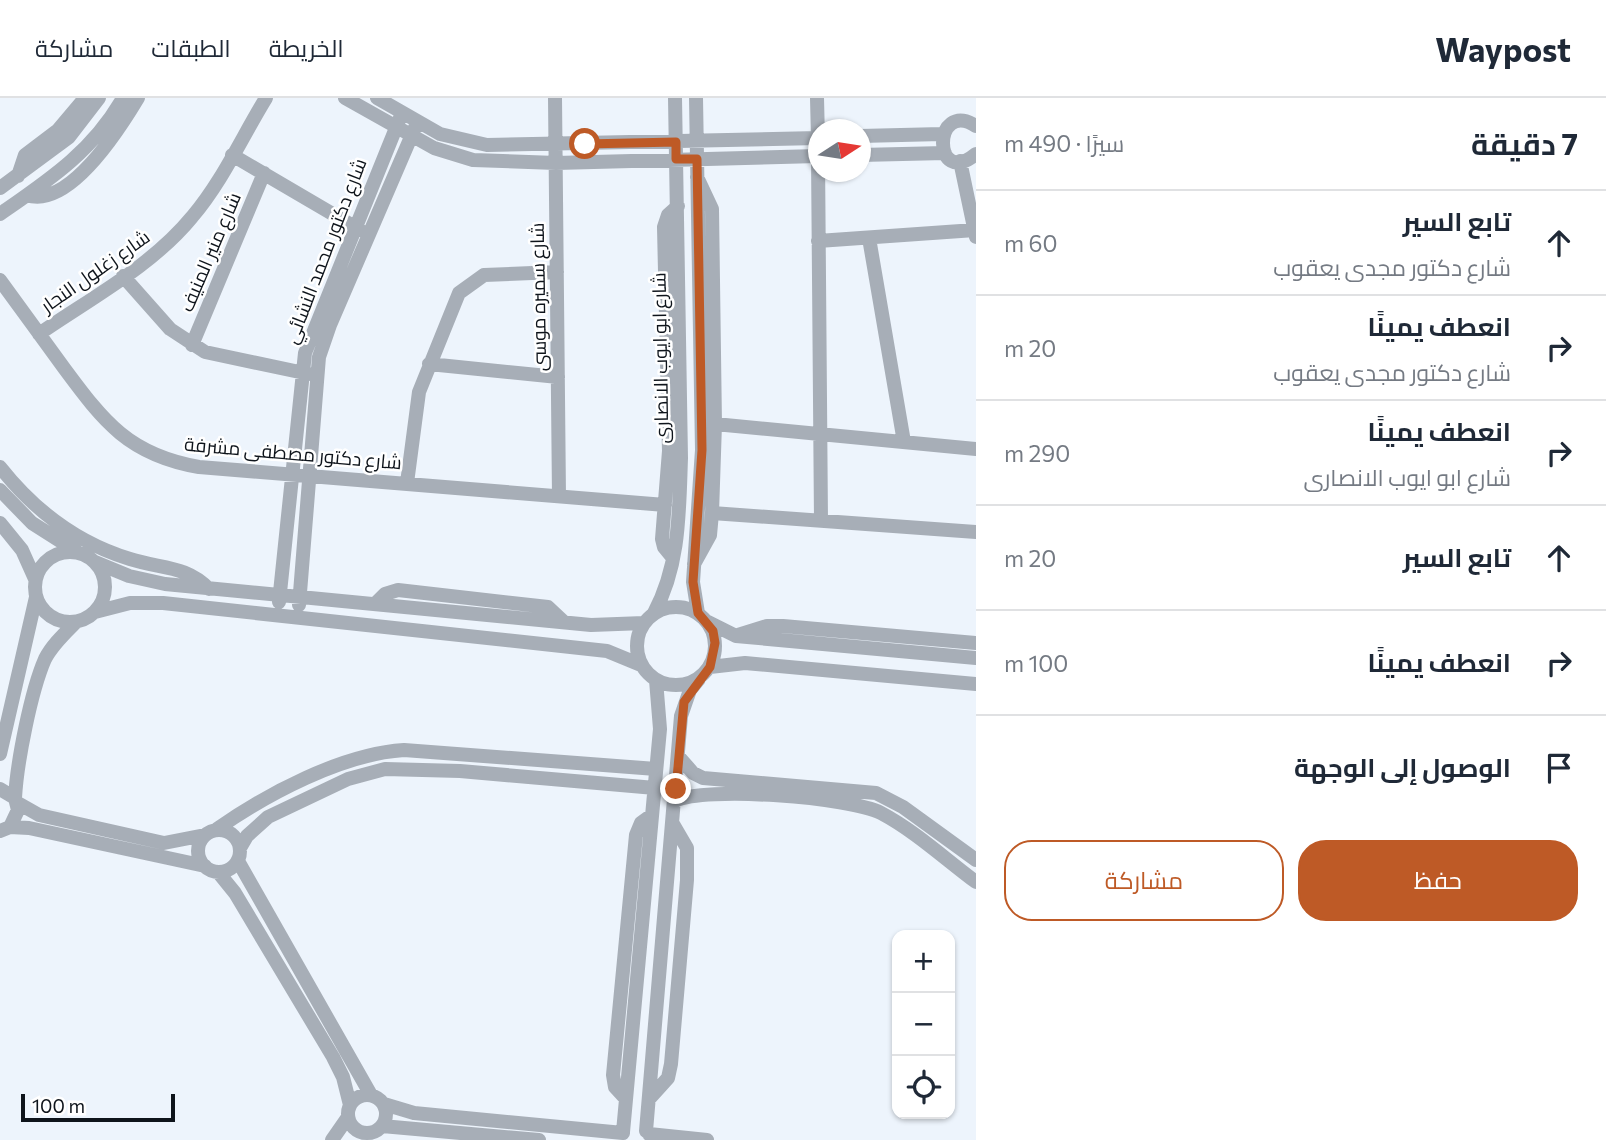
<!DOCTYPE html>
<html lang="ar">
<head>
<meta charset="utf-8">
<style>
	body { margin:0; font-family:Commissioner,Cairo,sans-serif; background:#f2f2f3; color:#1f2937; direction:rtl }
	.controls { position:absolute; right:21px; bottom:21px; display:grid; overflow:hidden; border-radius:14px; box-shadow:0 2px 5px #0004 }
	.controls button { width:63px; height:63px; display:grid; place-items:center; padding:0; border:0; border-bottom:2px solid #e0e1e3; background:#fff; color:#1f2937; font:35px sans-serif }
	.compass { position:absolute; left:808px; top:21px; width:63px; height:63px; border-radius:50%; background:#fff; box-shadow:0 2px 5px #0004; rotate:78deg }
	.scale { position:absolute; left:21px; bottom:18px; width:154px; box-sizing:border-box; padding-left:7px; border:4px solid #0e141b; border-top:0; font-size:19px; line-height:24px; white-space:nowrap; color:#0e141b; -webkit-text-stroke:5px #fff; paint-order:stroke }
	.stop { position:absolute; width:21px; height:21px; margin:-16px; border:5px solid #be5a26; border-radius:50%; background:#fff }
	.stop.end { background:#be5a26; border-color:#fff; box-shadow:0 2px 7px #0008 }
	.list { margin:0; padding:0; list-style:none }
	h2 { display:flex; justify-content:space-between; align-items:center; height:91px; margin:0; padding:0 28px; font-size:30px }
	h2 small { font-size:23px; font-weight:400; color:#747a83 }
	.list li { display:grid; grid-template-columns:46px 1fr auto; gap:21px; align-items:center; box-sizing:border-box; height:105px; padding:0 28px; border-top:2px solid #e0e1e3 }
	.list b { display:block; font-size:26px; white-space:nowrap }
	.list p { margin:0; font-size:23px; white-space:nowrap; color:#747a83 }
	.list em { font-size:23px; font-style:normal; color:#747a83 }
	.actions { display:flex; gap:14px; padding:21px 28px }
	.actions a { flex:1; padding:16px 0; border:2px solid #be5a26; border-radius:28px; text-align:center; font-size:24px; color:#be5a26 }
	.actions .main { background:#be5a26; color:#fff }
	.icon { flex:none; width:38px; height:38px; fill:none; stroke:currentColor; stroke-width:2; stroke-linecap:round; stroke-linejoin:round }
	.map { position:relative; flex:none; width:976px; height:1042px; overflow:hidden; direction:ltr }
	header { display:flex; align-items:center; gap:42px; box-sizing:border-box; height:98px; padding:0 35px; background:#fff; border-bottom:2px solid #e0e1e3 }
	header strong { font-size:33px }
	nav { display:flex; gap:38px; margin-inline-start:auto; font-size:24px }
	main { display:flex }
	aside { flex:1; background:#fff }
	.map>svg:first-child { display:block }
	.lines { fill:none; stroke-linecap:round; stroke-linejoin:round }
	.minor { stroke:#a7aeb7; stroke-width:14 }
	.route { stroke:#be5a26; stroke-width:9 }
	.labels { text-anchor:middle; stroke-width:5; stroke-linejoin:round; paint-order:stroke }
	.street-label { font-size:19px; fill:#0e141b; stroke:#fff }
</style>
</head>
<body>
<header>
<strong>Waypost</strong>
<nav><a>الخريطة</a><a>الطبقات</a><a>مشاركة</a></nav>
</header>
<main>
<aside>
<h2>7 دقيقة<small>سيرًا · 490 m</small></h2>
<ul class="list">
<li><svg class="icon" aria-label="ahead" viewBox="0 0 24 24"><path d="M12 20V5M6 11l6-6 6 6"/></svg><div><b>تابع السير</b><p>شارع دكتور مجدى يعقوب</p></div><em>60 m</em></li>
<li><svg class="icon" aria-label="right" viewBox="0 0 24 24"><path d="M7 20v-9h11M14 6l5 5-5 5"/></svg><div><b>انعطف يمينًا</b><p>شارع دكتور مجدى يعقوب</p></div><em>20 m</em></li>
<li><svg class="icon" aria-label="right" viewBox="0 0 24 24"><path d="M7 20v-9h11M14 6l5 5-5 5"/></svg><div><b>انعطف يمينًا</b><p>شارع ابو ايوب الانصارى</p></div><em>290 m</em></li>
<li><svg class="icon" aria-label="ahead" viewBox="0 0 24 24"><path d="M12 20V5M6 11l6-6 6 6"/></svg><div><b>تابع السير</b></div><em>20 m</em></li>
<li><svg class="icon" aria-label="right" viewBox="0 0 24 24"><path d="M7 20v-9h11M14 6l5 5-5 5"/></svg><div><b>انعطف يمينًا</b></div><em>100 m</em></li>
<li><svg class="icon" aria-label="arrive" viewBox="0 0 24 24"><path d="M6 21V4h12l-3 4 3 4H6"/></svg><div><b>الوصول إلى الوجهة</b></div></li>
</ul>
<div class="actions"><a class="main">حفظ</a><a>مشاركة</a></div>
</aside>
<div class="map">
<svg width="976" height="1042" viewBox="0 0 976 1042">
	<rect width="100%" height="100%" fill="#edf4fc"/>
	<g class="lines">
		<path class="minor" d="M 345,0 L 434,50 L 473,62 L 556,65 L 818,58
			M 377,0 L 440,36 L 487,47 L 818,40
			M 555,0 L 559,398
			M 696,0 L 702,352 L 693,484 L 698,515
			M 817,0 L 818,40
			M 976,28 C 932,0 932,92 976,56
			M 860,38 L 942,36
			M 232,57 L 360,132
			M 860,57 L 945,55
			M 818,58 L 821,423
			M 960,63 L 976,139
			M 18,78 L 25,57 L 58,32 L 85,0
			M 0,90 L 69,39 L 99,0
			M 27,97 C 69,111 120,30 138,0
			M 0,116 C 49,82 93,53 123,0
			M 869,140 L 904,344
			M 818,143 L 975,132
			M 123,178 L 170,231 L 205,254 L 309,276
			M 0,182 C 21,211 43,241 64,270 C 104,324 129,357 199,369 L 665,407
			M 39,236 C 91,200 152,168 192,119 C 222,84 242,39 266,0
			M 192,247 L 264,75
			M 429,266 L 558,279
			M 715,326 L 976,351
			M 0,369 C 34,412 77,445 130,461 C 161,471 186,467 209,491
			M 407,385 L 419,294 L 459,195 L 484,177 L 557,174
			M 0,392 L 32,425 L 76,453
			M 712,415 L 976,434
			M 0,425 L 22,452 L 35,481
			M35 489a35 35 0 1 1 70 0a35 35 0 1 1-70 0Z
			M 673,460 L 664,449 L 662,441 L 669,353 L 664,129 L 668,117 L 678,108
			M 95,464 L 129,478 L 165,486 L 591,527 L 644,525
			M 694,466 L 710,437 L 712,415 L 715,326 L 712,111 L 697,79
			M 279,504 L 305,255 L 402,15
			M 375,506 L 385,496 L 398,492 L 548,509 L 564,524
			M 299,507 L 319,259 L 330,227 L 417,25
			M637 548a39 39 0 1 1 78 0a39 39 0 1 1-78 0Z
			M 95,514 L 130,505 L 163,505 L 607,553 L 641,567
			M 654,515 C 680,467 679,414 681,360 L 675,0
			M 706,523 L 736,538 L 976,560
			M 738,537 L 767,528 L 783,528 L 976,545
			M 710,569 L 745,565 L 976,586
			M 0,656 L 36,499
			M 679,659 L 693,675 L 703,680 L 876,695 L 903,709 L 976,762
			M 0,691 L 15,700 L 18,712 L 10,729 L 0,733
			M 15,700 C 17,664 31,593 45,561 C 52,547 65,535 76,524
			M 675,703 C 704,688 850,699 881,715 C 915,733 945,761 976,784
			M 16,704 L 39,717 L 164,745 L 205,737
			M 10,729 L 29,730 L 205,768
			M 217,731 C 267,696 342,656 404,652 L 656,671
			M198 753a21 21 0 1 1 42 0a21 21 0 1 1-42 0Z
			M 240,750 L 247,738 L 268,719 L 348,681 L 385,671 L 460,673 L 655,690
			M 238,763 L 371,997
			M 218,774 L 235,795 L 333,959 L 343,979 L 350,1007
			M348 1016a19 19 0 1 1 38 0a19 19 0 1 1-38 0Z
			M 626,1001 L 615,989 L 613,977 L 636,737 L 641,725 L 652,717
			M 649,1001 L 668,980 L 671,966 L 687,782 L 687,750 L 673,726
			M 384,1006 L 414,1015 L 623,1035
			M 382,1028 L 539,1042
			M 646,1033 L 681,618 L 690,592 L 699,581
			M 623,1034 L 660,631 L 656,582
			M 649,1036 L 707,1042
			M 332,1042 L 348,1019"/>
	</g>
	<g class="lines">
		<path class="route" d="M 585,46 L 676,44 L 676,61 L 697,61 L 702,352 L 693,484 L 698,515 L 713,533 L 715,545 L 710,569 L 684,604 L 676,691"/>
	</g>
	<g class="labels">
		<g class="street-label">
			<text transform="translate(325 153) rotate(-69)" y="7">شارع دكتور محمد النشائي</text>
			<text transform="translate(210 154) rotate(-67)" y="7">شارع منير المنيف</text>
			<text transform="translate(95 173) rotate(-35)" y="7">شارع زغلول النجار</text>
			<text transform="translate(538 199) rotate(-91)" y="7">شارع سميره موسى</text>
			<text transform="translate(660 260) rotate(-91)" y="7">شارع ابو ايوب الانصارى</text>
			<text transform="translate(293 355) rotate(5)" y="7">شارع دكتور مصطفى مشرفة</text>
		</g>
	</g>
</svg>
<div class="controls">
<button>+</button>
<button>−</button>
<button><svg class="icon" aria-label="locate" viewBox="0 0 24 24"><circle cx="12" cy="12" r="6"/><path d="M12 2v4M12 18v4M2 12h4M18 12h4"/></svg></button>
</div>
<svg class="compass" viewBox="-18 -18 36 36"><path d="M0-13l5 13h-10z" fill="#e53935"/><path d="M0 13l5-13h-10z" fill="#747a83"/></svg>
<div class="scale">100 m</div>
<div class="stop" style="left:585px;top:46px"></div>
<div class="stop end" style="left:676px;top:691px"></div>
</div>
</main>
</body>
</html>
